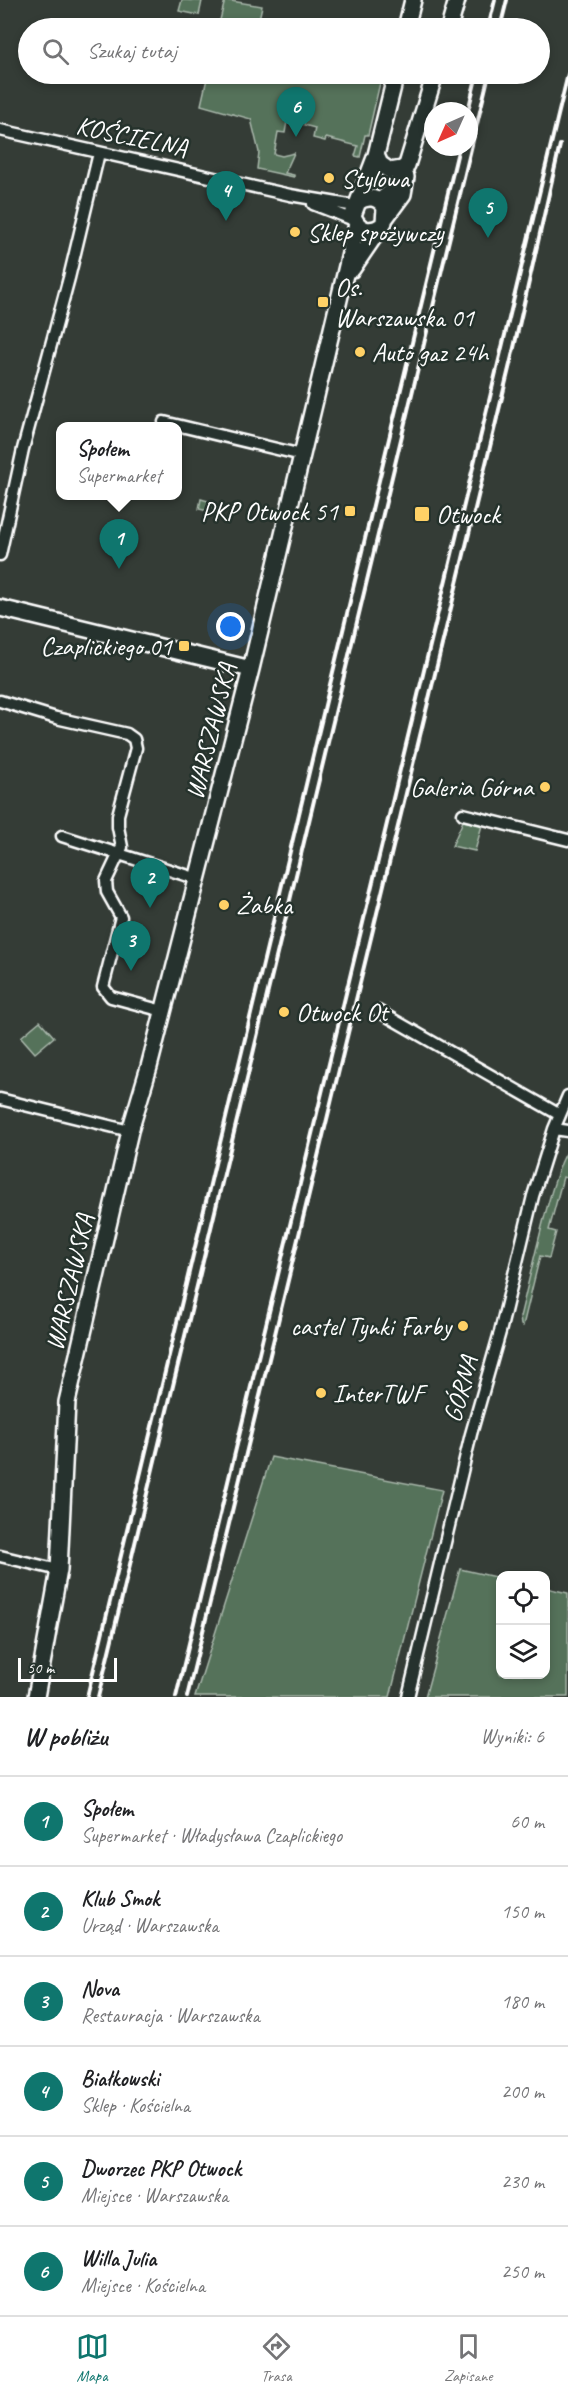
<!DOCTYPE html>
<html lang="pl">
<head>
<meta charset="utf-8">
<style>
	body { margin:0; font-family:Caveat,sans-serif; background:#f6f6f6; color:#202124 }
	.controls { position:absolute; right:18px; bottom:18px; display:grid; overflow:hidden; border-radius:12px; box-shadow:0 3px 9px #0003 }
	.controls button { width:54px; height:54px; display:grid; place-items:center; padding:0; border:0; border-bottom:2px solid #e0e0e0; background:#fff; color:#202124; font:30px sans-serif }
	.compass { position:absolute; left:424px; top:102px; width:54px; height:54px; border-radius:50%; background:#fff; box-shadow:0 3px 9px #0003; rotate:225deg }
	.scale { position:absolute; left:18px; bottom:15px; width:99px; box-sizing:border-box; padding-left:6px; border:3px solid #fff; border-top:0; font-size:16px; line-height:21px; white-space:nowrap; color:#fff; -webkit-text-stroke:4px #26332d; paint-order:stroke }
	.you { position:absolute; left:231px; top:627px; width:21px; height:21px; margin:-15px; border:4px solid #fff; border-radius:50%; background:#1a73e8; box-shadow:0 0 0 9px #1a73e833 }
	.badge { display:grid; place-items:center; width:39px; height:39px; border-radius:50%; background:#0f766e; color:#fff; font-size:20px; font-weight:700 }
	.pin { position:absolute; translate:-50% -50px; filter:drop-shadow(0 2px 3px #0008) }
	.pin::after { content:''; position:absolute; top:32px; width:21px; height:18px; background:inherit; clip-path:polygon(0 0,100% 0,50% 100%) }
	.popup { position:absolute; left:56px; top:422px; width:126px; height:78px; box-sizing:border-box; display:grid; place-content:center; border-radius:12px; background:#fff; filter:drop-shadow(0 2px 4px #0005); font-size:20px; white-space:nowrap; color:#757577 }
	.popup b { font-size:22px; color:#202124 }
	.popup::after { content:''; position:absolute; left:50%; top:100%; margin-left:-12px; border:12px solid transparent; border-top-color:#fff }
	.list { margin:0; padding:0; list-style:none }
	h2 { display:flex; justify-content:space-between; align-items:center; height:78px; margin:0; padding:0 24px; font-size:26px }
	h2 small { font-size:20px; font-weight:400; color:#757577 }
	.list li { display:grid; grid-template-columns:39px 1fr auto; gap:18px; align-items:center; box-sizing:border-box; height:90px; padding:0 24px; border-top:2px solid #e0e0e0 }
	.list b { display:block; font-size:22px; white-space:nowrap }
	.list p { margin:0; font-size:20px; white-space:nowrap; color:#757577 }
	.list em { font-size:20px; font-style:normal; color:#757577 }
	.icon { flex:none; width:33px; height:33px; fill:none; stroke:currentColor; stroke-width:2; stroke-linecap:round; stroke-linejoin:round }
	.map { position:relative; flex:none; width:568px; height:1697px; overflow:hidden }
	.search { position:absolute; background:#fff; box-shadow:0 3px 9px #0003; left:18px; right:18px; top:18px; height:66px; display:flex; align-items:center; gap:15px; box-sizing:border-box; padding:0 21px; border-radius:33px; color:#757577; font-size:22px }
	.sheet { height:618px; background:#fff }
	nav { display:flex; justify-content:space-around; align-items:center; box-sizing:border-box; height:84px; border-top:2px solid #e0e0e0; background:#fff; font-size:16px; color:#757577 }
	nav a { display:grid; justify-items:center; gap:3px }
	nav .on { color:#0f766e }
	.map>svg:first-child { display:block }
	.green { fill:#54725a; stroke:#aab8ac; stroke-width:1.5 }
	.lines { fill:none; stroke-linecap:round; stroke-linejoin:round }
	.street-casing { stroke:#fff; stroke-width:15 }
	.secondary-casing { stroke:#fff; stroke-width:20 }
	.street { stroke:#26332d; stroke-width:10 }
	.secondary { stroke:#26332d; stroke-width:15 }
	.rail { stroke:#fff; stroke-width:4 }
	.poi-dot { fill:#ffd166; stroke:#26332d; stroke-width:2 }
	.labels { text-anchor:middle; stroke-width:5; stroke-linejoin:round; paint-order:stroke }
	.street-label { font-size:26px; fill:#fff; stroke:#26332d }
	.poi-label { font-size:26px; fill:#fff; stroke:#26332d; text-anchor:start }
</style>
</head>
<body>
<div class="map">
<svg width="568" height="1697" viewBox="0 0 568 1697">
	<rect width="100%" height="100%" fill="#343c36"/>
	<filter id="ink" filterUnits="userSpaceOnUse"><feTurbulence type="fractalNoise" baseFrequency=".0167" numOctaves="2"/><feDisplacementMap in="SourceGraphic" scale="12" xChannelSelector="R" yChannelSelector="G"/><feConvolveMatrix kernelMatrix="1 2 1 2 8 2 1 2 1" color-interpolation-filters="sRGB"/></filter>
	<g filter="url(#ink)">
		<path class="green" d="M 182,0 L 202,1 L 199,15 L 179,11 Z
			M 225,0 L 262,6 L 257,28 L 218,28 Z
			M 208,74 L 382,74 L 368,135 L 365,135 L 360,157 L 355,156 L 358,146 L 326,138 L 325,141 L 313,138 L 315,128 L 304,125 L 305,119 L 288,116 L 285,133 L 278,132 L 274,154 L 282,156 L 294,153 L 285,173 L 294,175 L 294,177 L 257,169 L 259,152 L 251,119 L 201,105 Z
			M 201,499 L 215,503 L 213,512 L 199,509 Z
			M 463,821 L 482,825 L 475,851 L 452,846 Z
			M 40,1021 L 54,1037 L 35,1053 L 21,1037 Z
			M 568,1151 L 568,1178 L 563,1177 L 549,1230 L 556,1232 L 549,1258 L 540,1256 L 523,1326 L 521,1325 L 520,1317 C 527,1290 554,1164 568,1151 Z
			M 271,1457 L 442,1490 L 390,1697 L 195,1697 Z
			M 460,1569 L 500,1578 L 500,1674 L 546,1674 L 546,1588 L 568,1593 L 568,1697 L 425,1697 Z"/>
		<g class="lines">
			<defs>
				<path id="street" d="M 0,130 L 290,195 L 355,206
					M 313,204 L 354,220
					M 164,422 L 302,455
					M 0,555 L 23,449 L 69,278 L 99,153
					M 0,701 L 56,718 L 127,734 L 134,739 L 136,748 L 118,815 L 118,827 L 122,847 L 106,881 L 107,892 L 121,917 L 103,987 L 111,997 L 163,1011
					M 463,814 L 568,840
					M 62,836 L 198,879
					M 378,1011 L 560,1115
					M 0,1099 L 130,1131
					M 554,1129 L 568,1131
					M 0,1556 L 59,1570
					M 408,1697 L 471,1434 L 500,1332 L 533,1196 L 554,1129 L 568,1096"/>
				<path id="secondary" d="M 406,28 L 413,0
					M 449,28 L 457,0
					M 376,155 L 380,164 L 390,171 L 402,169 L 407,165
					M 380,201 L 397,186 L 407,165 L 435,74
					M 358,202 L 376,155 L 396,74
					M 386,217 L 403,194 L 406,177
					M 352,269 L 384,222 L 385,208 C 379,197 368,195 358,202 L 353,215 C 357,229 369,234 381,226
					M 0,608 L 251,669
					M 36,1697 L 59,1570 L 67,1402 L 130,1131 L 149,1067 L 251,669 L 357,224"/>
			</defs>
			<use href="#street" class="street-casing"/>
			<use href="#secondary" class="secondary-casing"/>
			<use href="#street" class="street"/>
			<use href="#secondary" class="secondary"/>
			<path class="rail" d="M 488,28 L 495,0
				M 500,28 L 507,0
				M 468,111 L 477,74
				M 87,1697 L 459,147
				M 98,1697 L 489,74
				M 176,1697 L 568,74
				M 187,1697 L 513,352 L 560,145"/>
		</g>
	</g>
	<g class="poi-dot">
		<circle cx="329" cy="178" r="6"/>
		<circle cx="295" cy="232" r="6"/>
		<rect x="317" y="296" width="12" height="12" rx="3"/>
		<circle cx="360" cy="352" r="6"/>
		<rect x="344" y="505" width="12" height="12" rx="3"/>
		<rect x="414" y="506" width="16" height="16" rx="3"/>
		<rect x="178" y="640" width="12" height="12" rx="3"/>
		<circle cx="545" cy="787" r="6"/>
		<circle cx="224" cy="905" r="6"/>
		<circle cx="284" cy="1012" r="6"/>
		<circle cx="463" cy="1326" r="6"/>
		<circle cx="321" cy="1393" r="6"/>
	</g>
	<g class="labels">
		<g class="street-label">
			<text transform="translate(132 136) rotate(12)" y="9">KOŚCIELNA</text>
			<text transform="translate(210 731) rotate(-76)" y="9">WARSZAWSKA</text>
			<text transform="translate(69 1282) rotate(-77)" y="9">WARSZAWSKA</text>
			<text transform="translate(460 1389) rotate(-74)" y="9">GÓRNA</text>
		</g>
		<g class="poi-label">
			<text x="341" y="187">Stylowa</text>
			<text x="307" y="241">Sklep spożywczy</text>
			<text x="335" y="296">Os.<tspan x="335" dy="30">Warszawska 01</tspan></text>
			<text x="372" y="361">Auto gaz 24h</text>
			<text x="338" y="520" text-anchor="end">PKP Otwock 51</text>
			<text x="436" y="523">Otwock</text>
			<text x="172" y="655" text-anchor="end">Czaplickiego 01</text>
			<text x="533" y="796" text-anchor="end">Galeria Górna</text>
			<text x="236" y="914">Żabka</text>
			<text x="296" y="1021">Otwock Ot</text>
			<text x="451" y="1335" text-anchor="end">castel Tynki Farby</text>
			<text x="333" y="1402">InterTWF</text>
		</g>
	</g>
</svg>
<div class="controls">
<button><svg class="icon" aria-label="locate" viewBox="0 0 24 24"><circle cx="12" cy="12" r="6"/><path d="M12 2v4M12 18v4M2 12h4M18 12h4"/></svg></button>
<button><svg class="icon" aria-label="layers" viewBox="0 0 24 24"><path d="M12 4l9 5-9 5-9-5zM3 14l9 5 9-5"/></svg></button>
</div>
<svg class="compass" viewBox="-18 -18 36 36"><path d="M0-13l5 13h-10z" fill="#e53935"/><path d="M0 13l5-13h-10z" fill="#757577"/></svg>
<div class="scale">50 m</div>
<div class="you"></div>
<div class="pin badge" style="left:119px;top:569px">1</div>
<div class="popup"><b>Społem</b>Supermarket</div>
<div class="pin badge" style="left:150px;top:908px">2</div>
<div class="pin badge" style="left:131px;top:971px">3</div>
<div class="pin badge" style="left:226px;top:221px">4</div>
<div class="pin badge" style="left:488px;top:238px">5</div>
<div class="pin badge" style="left:296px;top:137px">6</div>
<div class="search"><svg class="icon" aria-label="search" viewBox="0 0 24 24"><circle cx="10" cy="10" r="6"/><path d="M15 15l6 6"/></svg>Szukaj tutaj</div>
</div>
<section class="sheet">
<h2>W pobliżu<small>Wyniki: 6</small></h2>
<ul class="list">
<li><span class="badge">1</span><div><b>Społem</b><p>Supermarket · Władysława Czaplickiego</p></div><em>60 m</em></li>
<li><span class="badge">2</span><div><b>Klub Smok</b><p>Urząd · Warszawska</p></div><em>150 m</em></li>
<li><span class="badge">3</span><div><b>Nova</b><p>Restauracja · Warszawska</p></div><em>180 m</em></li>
<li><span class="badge">4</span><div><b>Białkowski</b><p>Sklep · Kościelna</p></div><em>200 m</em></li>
<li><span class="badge">5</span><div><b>Dworzec PKP Otwock</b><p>Miejsce · Warszawska</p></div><em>230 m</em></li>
<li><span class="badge">6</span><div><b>Willa Julia</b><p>Miejsce · Kościelna</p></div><em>250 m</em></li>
</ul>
</section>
<nav>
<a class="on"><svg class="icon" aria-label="map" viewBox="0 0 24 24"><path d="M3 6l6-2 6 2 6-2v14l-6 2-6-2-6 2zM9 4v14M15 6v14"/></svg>Mapa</a>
<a><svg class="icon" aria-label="directions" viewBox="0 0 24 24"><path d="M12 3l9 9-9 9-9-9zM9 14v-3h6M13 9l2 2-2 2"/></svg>Trasa</a>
<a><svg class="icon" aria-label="saved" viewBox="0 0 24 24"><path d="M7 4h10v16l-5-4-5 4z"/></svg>Zapisane</a>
</nav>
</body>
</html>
